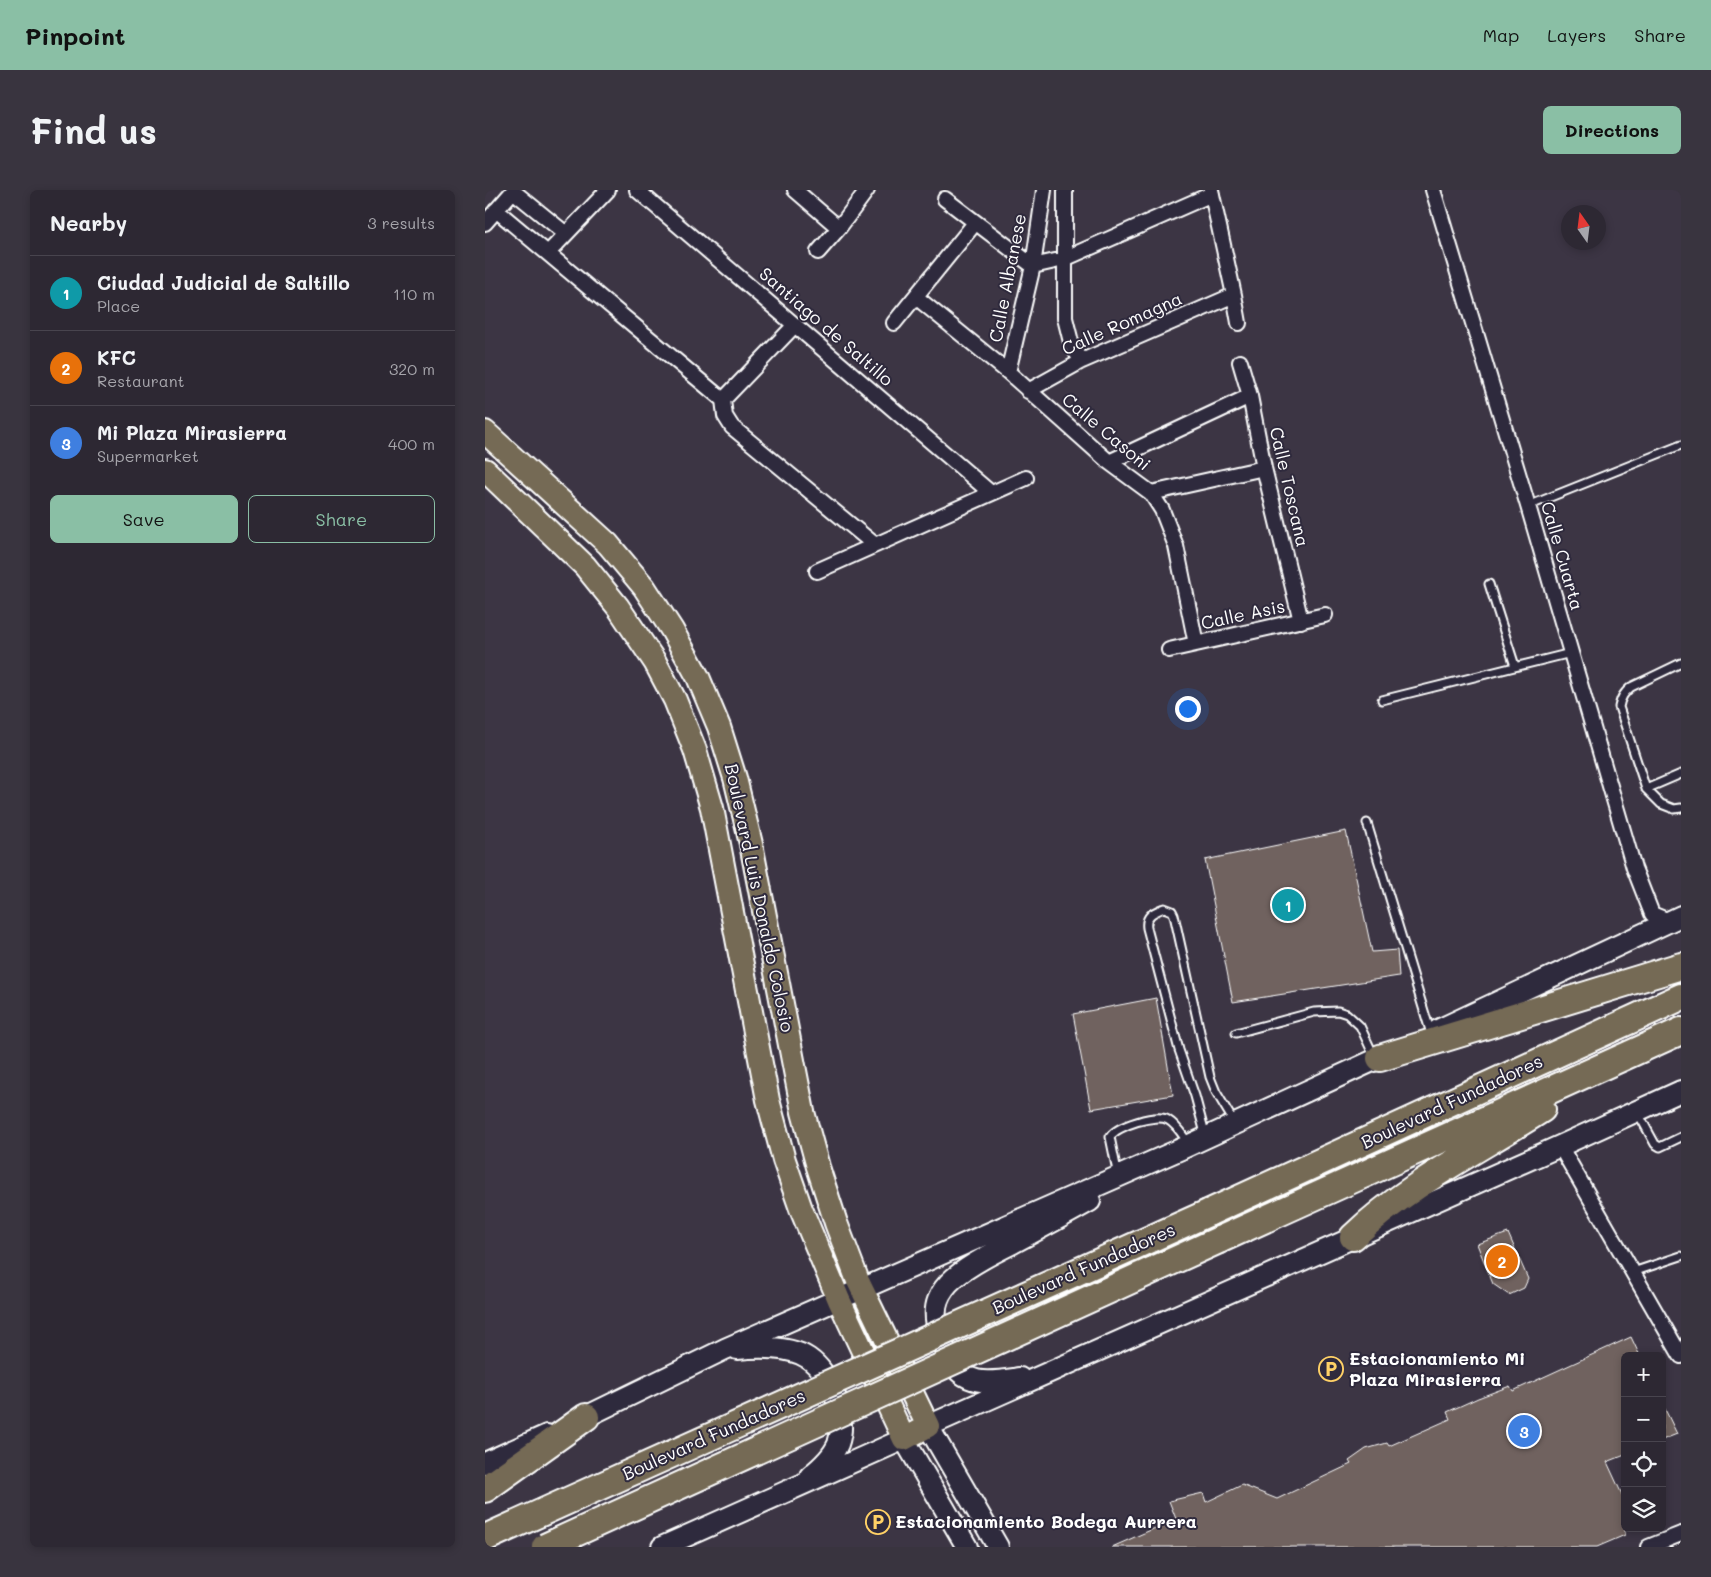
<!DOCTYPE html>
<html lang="en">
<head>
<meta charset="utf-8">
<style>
	body { margin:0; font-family:Mali,sans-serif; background:#39343f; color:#f1f3f6 }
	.controls { position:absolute; right:15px; bottom:15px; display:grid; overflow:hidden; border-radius:8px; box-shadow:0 2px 8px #0003 }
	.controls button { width:45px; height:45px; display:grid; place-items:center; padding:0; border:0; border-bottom:1px solid #48444e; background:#2d2833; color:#f1f3f6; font:25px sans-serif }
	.compass { position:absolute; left:1076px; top:15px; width:45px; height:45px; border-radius:50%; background:#2d2833; box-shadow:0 2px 8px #0003; rotate:346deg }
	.you { position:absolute; left:702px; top:518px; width:18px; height:18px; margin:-12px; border:4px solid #fff; border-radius:50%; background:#1a73e8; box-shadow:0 0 0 8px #1a73e833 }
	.badge { display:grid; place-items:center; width:32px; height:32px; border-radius:50%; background:#8abfa5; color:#fff; font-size:16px; font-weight:700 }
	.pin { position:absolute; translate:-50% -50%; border:2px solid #fff; box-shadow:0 1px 5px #0006 }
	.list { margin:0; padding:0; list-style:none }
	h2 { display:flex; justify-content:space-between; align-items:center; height:65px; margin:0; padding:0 20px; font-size:21px }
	h2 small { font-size:16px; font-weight:400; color:#a7a6ac }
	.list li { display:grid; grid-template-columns:32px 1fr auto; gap:15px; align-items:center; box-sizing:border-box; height:75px; padding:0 20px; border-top:1px solid #48444e }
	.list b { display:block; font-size:19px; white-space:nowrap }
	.list p { margin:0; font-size:16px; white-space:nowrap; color:#a7a6ac }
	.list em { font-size:16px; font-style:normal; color:#a7a6ac }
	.actions { display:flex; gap:10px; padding:15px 20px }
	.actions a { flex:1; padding:11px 0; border:1px solid #8abfa5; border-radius:8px; text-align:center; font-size:18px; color:#8abfa5 }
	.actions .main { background:#8abfa5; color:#111 }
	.icon { flex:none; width:28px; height:28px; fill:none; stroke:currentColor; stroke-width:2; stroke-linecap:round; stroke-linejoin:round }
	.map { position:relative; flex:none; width:1196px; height:1357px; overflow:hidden; border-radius:8px }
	header { display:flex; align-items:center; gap:30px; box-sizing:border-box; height:70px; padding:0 25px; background:#8abfa5; color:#111 }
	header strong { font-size:24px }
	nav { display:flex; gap:28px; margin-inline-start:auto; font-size:18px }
	.intro { display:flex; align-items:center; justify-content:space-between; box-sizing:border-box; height:120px; padding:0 30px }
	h1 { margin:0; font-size:35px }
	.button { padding:12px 22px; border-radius:8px; background:#8abfa5; color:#111; font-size:18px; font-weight:700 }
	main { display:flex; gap:30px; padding:0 30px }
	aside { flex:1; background:#2d2833; border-radius:8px; box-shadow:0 2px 8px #0003 }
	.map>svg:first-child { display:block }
	.building { fill:#70625e; stroke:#fff }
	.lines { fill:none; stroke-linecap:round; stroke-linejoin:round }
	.lane-casing { stroke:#fff; stroke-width:11 }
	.street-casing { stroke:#fff; stroke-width:18 }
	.secondary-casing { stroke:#fff; stroke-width:24 }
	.primary-casing { stroke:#fff; stroke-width:26 }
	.highway-casing { stroke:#fff; stroke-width:30 }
	.lane { stroke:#2f2a3d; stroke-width:7 }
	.street { stroke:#2f2a3d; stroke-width:14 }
	.secondary { stroke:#2f2a3d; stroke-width:20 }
	.primary { stroke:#756a55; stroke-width:22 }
	.highway { stroke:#756a55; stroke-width:26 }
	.highway-bridge-casing { stroke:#fff; stroke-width:30; stroke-linecap:butt }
	.highway-bridge { stroke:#756a55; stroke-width:26 }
	.labels { text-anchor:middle; stroke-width:4; stroke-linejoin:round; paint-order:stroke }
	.street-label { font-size:18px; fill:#fff; stroke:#2f2a3d }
	.poi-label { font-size:18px; font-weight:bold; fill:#fff; stroke:#2f2a3d; text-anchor:start }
</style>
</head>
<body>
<header>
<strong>Pinpoint</strong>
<nav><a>Map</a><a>Layers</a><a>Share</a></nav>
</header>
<div class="intro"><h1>Find us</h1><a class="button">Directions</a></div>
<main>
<aside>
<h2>Nearby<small>3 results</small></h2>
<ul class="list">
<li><span class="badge" style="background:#0f9aa8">1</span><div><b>Ciudad Judicial de Saltillo</b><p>Place</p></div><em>110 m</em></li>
<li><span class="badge" style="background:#e8710a">2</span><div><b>KFC</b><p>Restaurant</p></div><em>320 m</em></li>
<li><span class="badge" style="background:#3f7fe0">3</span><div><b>Mi Plaza Mirasierra</b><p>Supermarket</p></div><em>400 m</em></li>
</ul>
<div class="actions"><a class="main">Save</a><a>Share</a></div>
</aside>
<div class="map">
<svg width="1196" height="1357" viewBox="0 0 1196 1357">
	<rect width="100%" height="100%" fill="#3c3544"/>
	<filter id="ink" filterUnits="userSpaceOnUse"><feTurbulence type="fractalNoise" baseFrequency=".02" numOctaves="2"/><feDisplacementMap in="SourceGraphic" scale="10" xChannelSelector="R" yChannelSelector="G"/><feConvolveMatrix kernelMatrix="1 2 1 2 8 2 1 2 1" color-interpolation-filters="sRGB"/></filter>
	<g filter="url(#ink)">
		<path class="building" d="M 861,641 L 887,762 L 912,760 L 914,786 L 748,812 L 720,670 Z
			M 671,808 L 688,905 L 606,919 L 588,824 Z
			M 1023,1043 L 1043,1089 L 1039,1098 L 1024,1105 L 1008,1094 L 992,1054 Z
			M 1146,1147 L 1155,1166 L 1140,1166 L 1140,1265 L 1122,1272 L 1140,1311 L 1140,1345 L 1112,1357 L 627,1357 L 691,1329 L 684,1311 L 718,1303 L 721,1312 L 757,1295 L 792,1309 L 866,1274 L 864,1271 L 881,1259 L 902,1253 L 904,1256 L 965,1229 L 962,1222 L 993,1208 L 1025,1196 L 1028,1201 Z
			M 1177,1213 L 1192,1244 L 1177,1250 Z"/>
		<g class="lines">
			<defs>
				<path id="lane" d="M 1043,316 L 1196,255
					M 1004,394 L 1030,476
					M 1196,473 L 1146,497 C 1139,503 1136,507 1134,517 L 1161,599 L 1176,614 L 1189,619 L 1196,618
					M 897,510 L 1086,463
					M 1161,599 L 1196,584
					M 882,633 L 946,844
					M 751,843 L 829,822 L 853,821 L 862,824 L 875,836 L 889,866
					M 1153,923 L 1170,954 L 1175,957 L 1196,947
					M 721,947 L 710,906 L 694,860 L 662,738 C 660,725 669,722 679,718 L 687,721 L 689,725 L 725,887 L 731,902 L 749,932
					M 633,986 L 625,947 C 631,936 672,923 683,930 C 692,935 698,946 704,954
					M 1148,1082 L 1196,1066"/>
				<path id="street" d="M 152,0 L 506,303
					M 310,0 L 354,38
					M 580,0 L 580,128 L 587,156 L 597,171
					M 726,0 L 749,105 L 754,133
					M 948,0 L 1043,316 L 1149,678 L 1167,724 L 1184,731
					M 28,1 L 81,44
					M 460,9 L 548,76 L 579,69 L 727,4
					M 11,20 L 238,210 L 240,226 L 247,237 L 390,355
					M 0,33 L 29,0
					M 333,62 L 354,38 L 382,0
					M 63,63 L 123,0
					M 431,107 L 523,182 L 624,272 L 666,303 L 677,320 L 691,356 L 711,454
					M 409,133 L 490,33
					M 755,172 L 765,206 L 779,278 L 816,431
					M 523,182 L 548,76 L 559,0
					M 543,201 L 597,171 L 749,105
					M 238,210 L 310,135
					M 624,272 L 765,206
					M 666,303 L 779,278
					M 332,381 L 541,288
					M 684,460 L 840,425
					M 1075,956 L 1196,1166
					M 1163,1357 L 1196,1344"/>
				<path id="secondary" d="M 953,840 L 1196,726
					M 252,1159 C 272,1157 306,1156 323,1168 C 346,1184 363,1227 353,1254 C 348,1266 335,1278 325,1286
					M 535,1188 C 506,1192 480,1198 464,1168 C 456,1152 446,1128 453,1110 C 456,1102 462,1094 469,1088 C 486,1074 508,1063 528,1053 C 554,1039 580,1025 605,1011
					M 88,1233 L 240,1159 L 696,959 L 907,862
					M 0,1273 L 62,1245
					M 177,1357 L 419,1249 L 482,1357
					M 513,1357 L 443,1236 L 1075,956 L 1196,901"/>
				<path id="primary" d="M 0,242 L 123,354 L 159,397 L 187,440 L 213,487 L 234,537 L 250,588 L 266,654 L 318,922 L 333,977 L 351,1033 L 373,1091 L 443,1236 L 419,1249 L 354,1110 L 316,1019 L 299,970 L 283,910 L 227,618 L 210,560 L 190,510 L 170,472 L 133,417 L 100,376 L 0,280"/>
				<path id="highway" d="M 895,868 L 1196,776
					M 723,1023 L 1196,807
					M 868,1047 C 923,994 993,960 1057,919
					M 734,1050 L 1196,841
					M 0,1299 L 101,1227"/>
			</defs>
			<use href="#lane" class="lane-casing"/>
			<use href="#street" class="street-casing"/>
			<use href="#secondary" class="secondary-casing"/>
			<use href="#primary" class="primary-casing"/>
			<use href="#highway" class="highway-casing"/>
			<use href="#lane" class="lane"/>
			<use href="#street" class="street"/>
			<use href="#secondary" class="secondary"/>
			<use href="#primary" class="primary"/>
			<use href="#highway" class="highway"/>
			<defs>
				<path id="highway-bridge" d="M 0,1348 L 723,1023
					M 60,1357 L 734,1050"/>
			</defs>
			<use href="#highway-bridge" class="highway-bridge-casing"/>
			<use href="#highway-bridge" class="highway-bridge"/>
		</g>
	</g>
	<defs>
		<symbol id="parking-ring" viewBox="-11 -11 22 22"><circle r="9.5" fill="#2f2a3d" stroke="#ffd166" stroke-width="1.5"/><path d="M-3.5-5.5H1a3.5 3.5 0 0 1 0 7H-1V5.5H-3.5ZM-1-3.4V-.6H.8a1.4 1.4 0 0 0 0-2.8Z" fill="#ffd166"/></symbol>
	</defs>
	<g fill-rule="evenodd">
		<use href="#parking-ring" x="832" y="1165" width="28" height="28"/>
		<use href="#parking-ring" x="379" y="1318" width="28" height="28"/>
	</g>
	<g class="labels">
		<g class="street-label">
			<text transform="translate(523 88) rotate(-79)" y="6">Calle Albanese</text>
			<text transform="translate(637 134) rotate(-24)" y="6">Calle Romagna</text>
			<text transform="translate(341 137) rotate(41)" y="6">Santiago de Saltillo</text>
			<text transform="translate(621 242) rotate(40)" y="6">Calle Casoni</text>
			<text transform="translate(804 297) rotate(77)" y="6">Calle Toscana</text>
			<text transform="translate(1077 366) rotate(74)" y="6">Calle Cuarta</text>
			<text transform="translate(758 425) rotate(-12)" y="6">Calle Asis</text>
			<text transform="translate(274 708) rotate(78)" y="6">Boulevard Luis Donaldo Colosio</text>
			<text transform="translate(967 912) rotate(-25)" y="6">Boulevard Fundadores</text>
			<text transform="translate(599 1079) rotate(-24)" y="6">Boulevard Fundadores</text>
			<text transform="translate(229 1245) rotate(-24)" y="6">Boulevard Fundadores</text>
		</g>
		<g class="poi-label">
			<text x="864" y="1175">Estacionamiento Mi<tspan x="864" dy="21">Plaza Mirasierra</tspan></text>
			<text x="410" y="1338">Estacionamiento Bodega Aurrera</text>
		</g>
	</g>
</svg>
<div class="controls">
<button>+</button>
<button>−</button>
<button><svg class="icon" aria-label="locate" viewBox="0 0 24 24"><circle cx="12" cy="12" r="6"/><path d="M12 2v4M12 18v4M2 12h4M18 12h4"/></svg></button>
<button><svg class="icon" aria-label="layers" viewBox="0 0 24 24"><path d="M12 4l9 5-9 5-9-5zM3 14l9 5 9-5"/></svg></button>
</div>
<svg class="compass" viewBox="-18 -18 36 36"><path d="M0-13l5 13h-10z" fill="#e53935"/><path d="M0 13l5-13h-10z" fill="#a7a6ac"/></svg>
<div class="you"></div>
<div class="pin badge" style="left:803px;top:715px;background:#0f9aa8">1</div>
<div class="pin badge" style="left:1017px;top:1071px;background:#e8710a">2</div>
<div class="pin badge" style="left:1039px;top:1241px;background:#3f7fe0">3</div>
</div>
</main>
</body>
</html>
